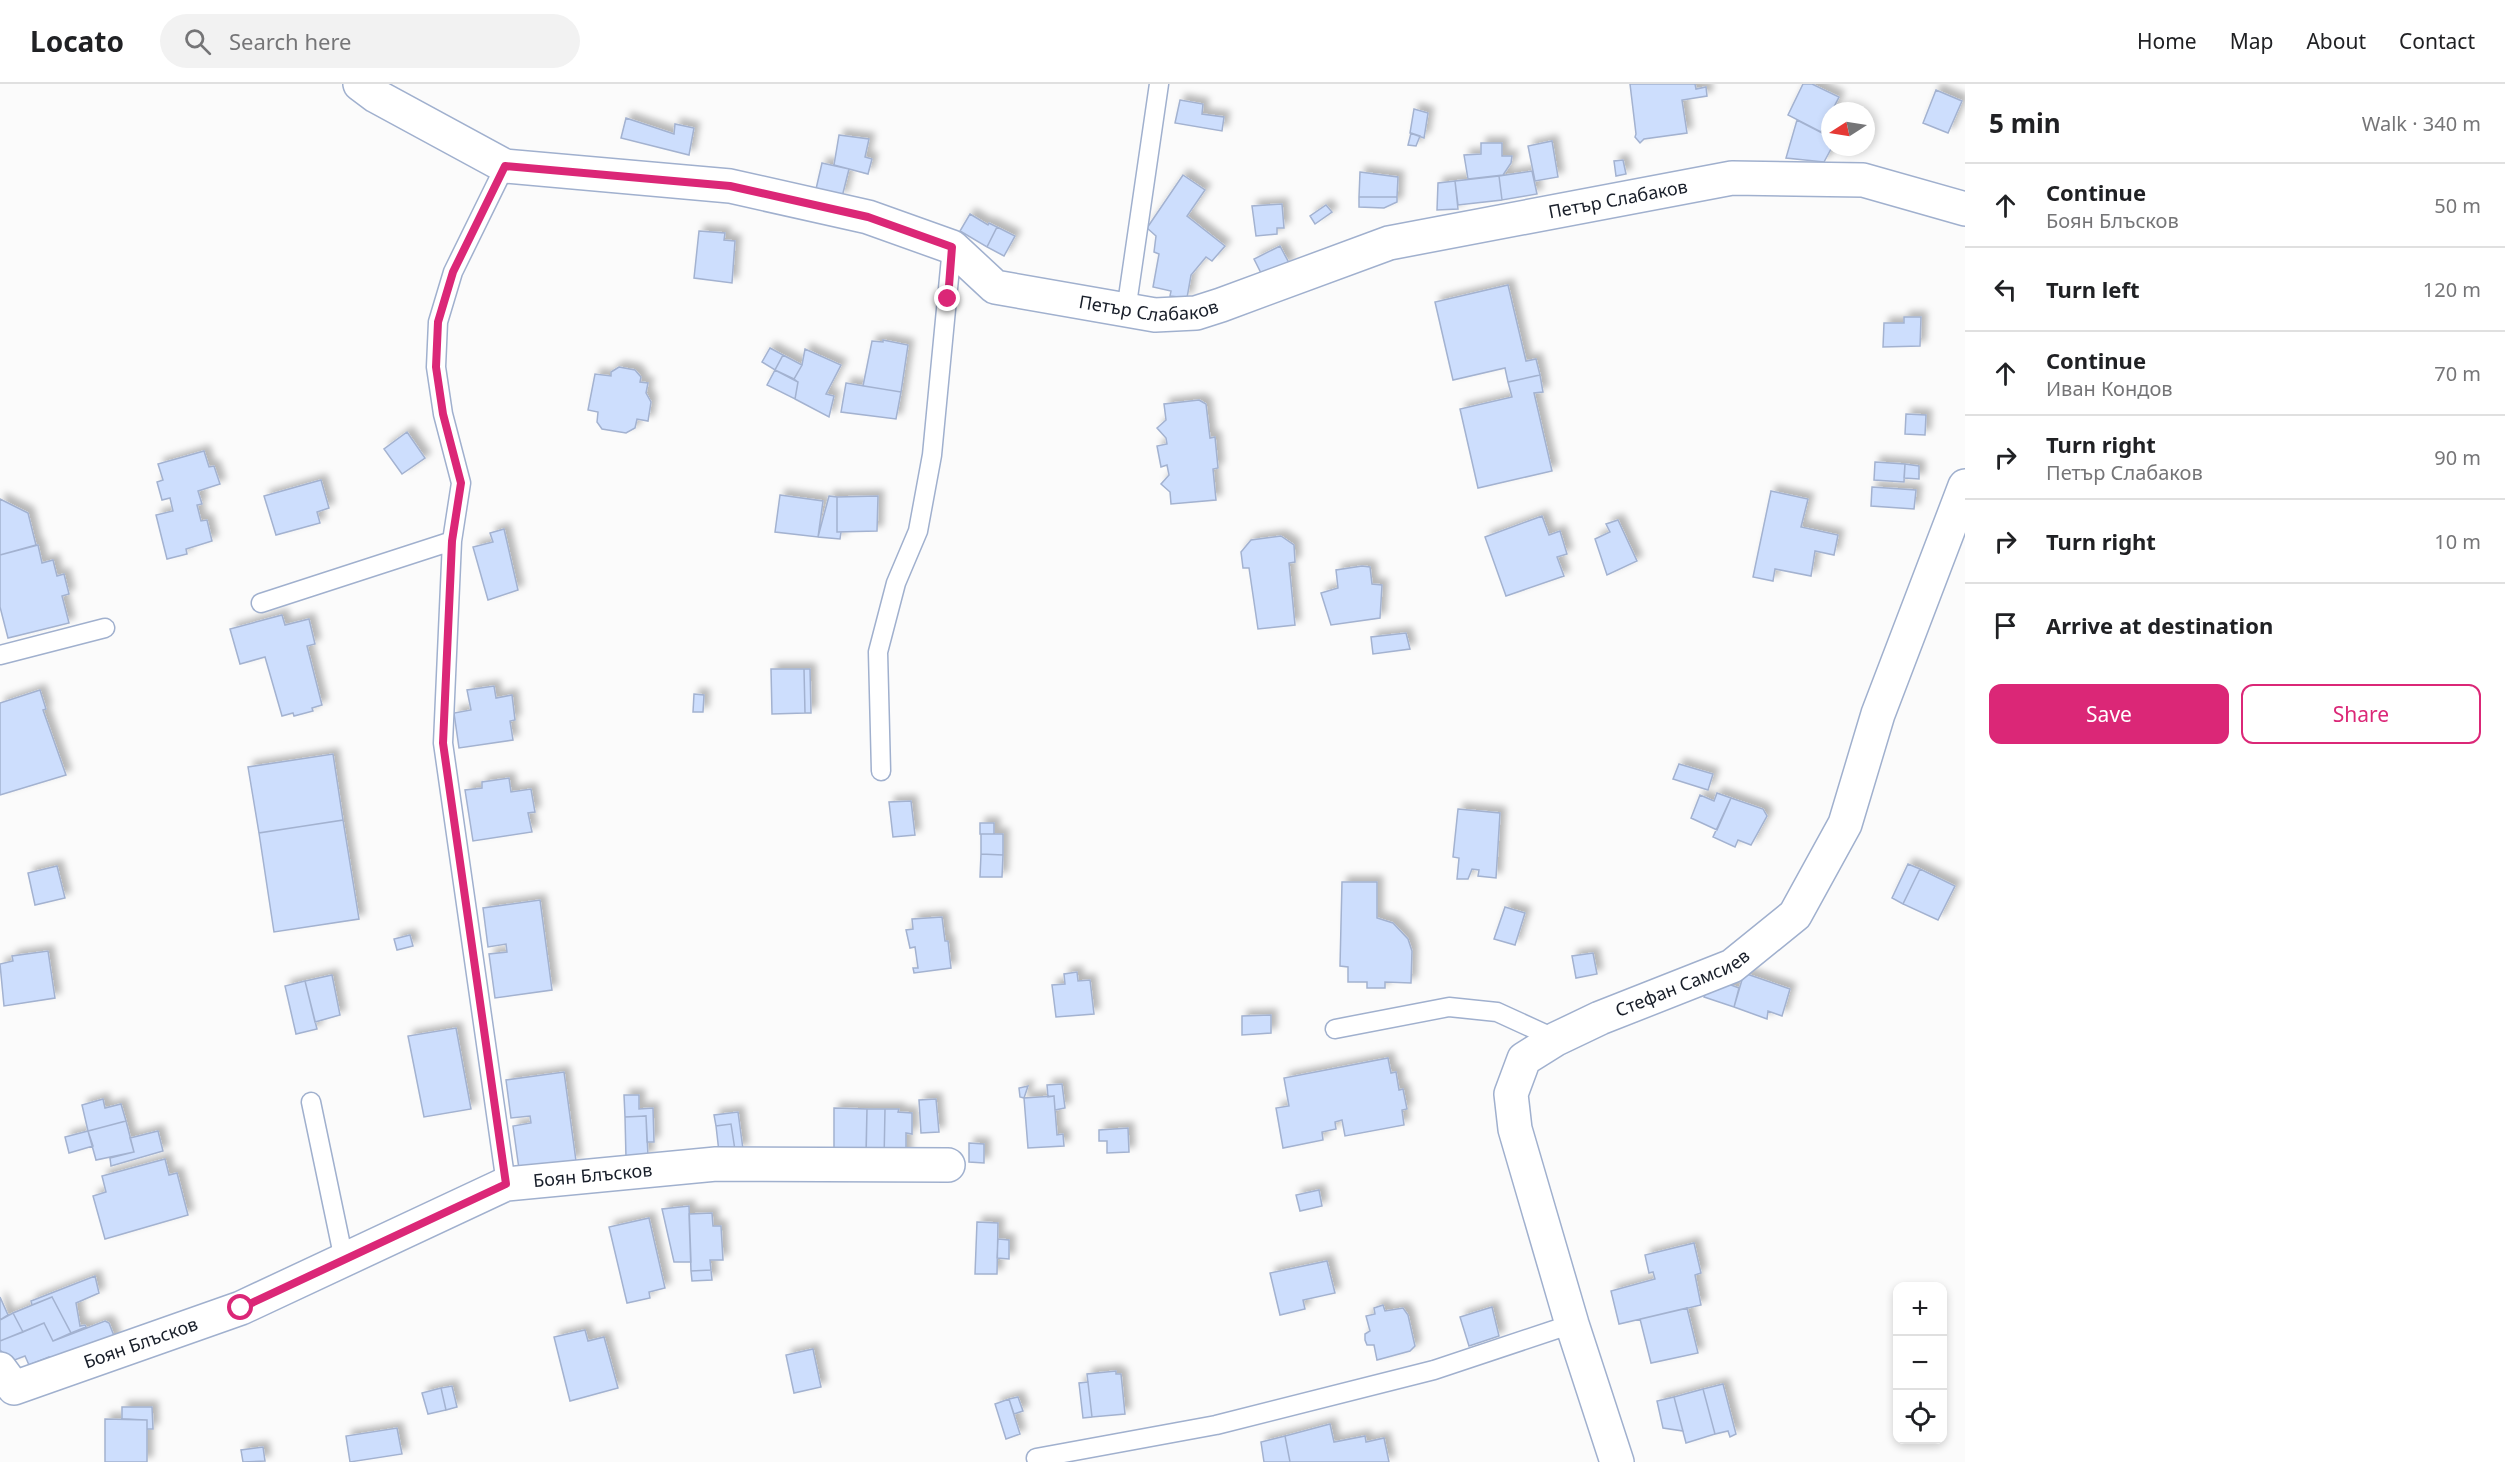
<!DOCTYPE html>
<html lang="en">
<head>
<meta charset="utf-8">
<style>
	body { margin:0; font-family:"Noto Sans",sans-serif; background:#f2f2f2; color:#202124 }
	.controls { position:absolute; right:18px; bottom:18px; display:grid; overflow:hidden; border-radius:12px; box-shadow:0 3px 9px #0003 }
	.controls button { width:54px; height:54px; display:grid; place-items:center; padding:0; border:0; border-bottom:2px solid #e0e0e0; background:#fff; color:#202124; font:30px sans-serif }
	.compass { position:absolute; left:1821px; top:18px; width:54px; height:54px; border-radius:50%; background:#fff; box-shadow:0 3px 9px #0003; rotate:258deg }
	.stop { position:absolute; width:18px; height:18px; margin:-14px; border:4px solid #db2777; border-radius:50%; background:#fff }
	.stop.end { background:#db2777; border-color:#fff; box-shadow:0 2px 6px #0008 }
	.list { margin:0; padding:0; list-style:none }
	h2 { display:flex; justify-content:space-between; align-items:center; height:78px; margin:0; padding:0 24px; font-size:26px }
	h2 small { font-size:20px; font-weight:400; color:#757577 }
	.list li { display:grid; grid-template-columns:39px 1fr auto; gap:18px; align-items:center; box-sizing:border-box; height:84px; padding:0 24px; border-top:2px solid #e0e0e0 }
	.list b { display:block; font-size:22px; white-space:nowrap }
	.list p { margin:0; font-size:20px; white-space:nowrap; color:#757577 }
	.list em { font-size:20px; font-style:normal; color:#757577 }
	.actions { display:flex; gap:12px; padding:18px 24px }
	.actions a { flex:1; padding:14px 0; border:2px solid #db2777; border-radius:12px; text-align:center; font-size:21px; color:#db2777 }
	.actions .main { background:#db2777; color:#fff }
	.icon { flex:none; width:33px; height:33px; fill:none; stroke:currentColor; stroke-width:2; stroke-linecap:round; stroke-linejoin:round }
	.map { position:relative; flex:none; width:1965px; height:1378px; overflow:hidden }
	header { display:flex; align-items:center; gap:36px; box-sizing:border-box; height:84px; padding:0 30px; background:#fff; border-bottom:2px solid #e0e0e0 }
	header strong { font-size:28px }
	nav { display:flex; gap:33px; margin-inline-start:auto; font-size:21px }
	.search { width:420px; height:54px; background:#f2f2f2; display:flex; align-items:center; gap:15px; box-sizing:border-box; padding:0 21px; border-radius:33px; color:#757577; font-size:22px }
	main { display:flex }
	aside { flex:1; background:#fff }
	.map>svg:first-child { display:block }
	.building { fill:#cddefd; stroke:#a3b2d0; stroke-width:1.5; filter:url(#shadow) }
	.lines { fill:none; stroke-linecap:round; stroke-linejoin:round }
	.service-casing { stroke:#a0b0ce; stroke-width:21 }
	.minor-casing { stroke:#a0b0ce; stroke-width:36 }
	.service { stroke:#fff; stroke-width:18 }
	.minor { stroke:#fff; stroke-width:33 }
	.route { stroke:#db2777; stroke-width:8 }
	.labels { text-anchor:middle; stroke-width:4.5; stroke-linejoin:round; paint-order:stroke }
	.street-label { font-size:18px; fill:#181e29; stroke:#fbfbfb }
</style>
</head>
<body>
<header>
<strong>Locato</strong>
<div class="search"><svg class="icon" aria-label="search" viewBox="0 0 24 24"><circle cx="10" cy="10" r="6"/><path d="M15 15l6 6"/></svg>Search here</div>
<nav><a>Home</a><a>Map</a><a>About</a><a>Contact</a></nav>
</header>
<main>
<div class="map">
<svg width="1965" height="1378" viewBox="0 0 1965 1378">
	<defs>
		<filter id="shadow"><feDropShadow dx="5.5" dy="-5.5" stdDeviation="3" flood-color="#0004"/></filter>
	</defs>
	<rect width="100%" height="100%" fill="#fbfbfb"/>
	<path class="building" d="M 1630,0 L 1695,0 L 1696,5 L 1706,3 L 1707,12 L 1682,16 L 1687,49 L 1644,55 L 1640,59 L 1635,53 L 1636,50 Z
		M 1803,0 L 1812,0 L 1839,13 L 1821,48 L 1788,31 Z
		M 1936,6 L 1962,17 L 1948,49 L 1923,39 Z
		M 1180,16 L 1203,20 L 1202,30 L 1224,33 L 1222,47 L 1175,39 Z
		M 1414,25 L 1428,29 L 1424,54 L 1410,49 Z
		M 626,34 L 674,50 L 675,40 L 694,44 L 689,71 L 621,54 Z
		M 1797,36 L 1830,53 L 1830,63 L 1832,63 L 1824,78 L 1786,74 Z
		M 1411,49 L 1420,52 L 1416,62 L 1408,61 Z
		M 839,51 L 869,55 L 865,73 L 872,75 L 868,90 L 834,81 Z
		M 1552,57 L 1558,93 L 1535,97 L 1528,62 Z
		M 1481,59 L 1502,59 L 1502,72 L 1512,72 L 1511,79 L 1503,91 L 1468,95 L 1464,71 L 1481,70 Z
		M 1623,76 L 1626,90 L 1616,92 L 1614,77 Z
		M 822,79 L 849,85 L 842,113 L 816,105 Z
		M 1532,87 L 1537,110 L 1502,116 L 1499,92 Z
		M 1360,88 L 1398,93 L 1397,113 L 1359,113 Z
		M 1183,91 L 1205,106 L 1187,132 L 1225,162 L 1212,177 L 1206,173 L 1191,191 L 1187,214 L 1170,212 L 1171,207 L 1153,203 L 1159,170 L 1154,168 L 1156,152 L 1147,144 Z
		M 1499,92 L 1502,116 L 1458,121 L 1455,97 Z
		M 1455,97 L 1458,125 L 1437,126 L 1438,99 Z
		M 1359,113 L 1397,113 L 1397,118 L 1384,124 L 1359,123 Z
		M 1282,120 L 1284,144 L 1277,144 L 1277,150 L 1256,152 L 1252,122 Z
		M 1326,121 L 1332,128 L 1315,140 L 1310,132 Z
		M 970,130 L 988,141 L 989,139 L 997,143 L 987,163 L 960,147 Z
		M 997,143 L 1015,152 L 1004,172 L 987,163 Z
		M 699,147 L 725,149 L 724,156 L 735,157 L 732,199 L 694,194 Z
		M 1280,162 L 1289,179 L 1263,193 L 1254,175 Z
		M 1508,201 L 1526,277 L 1536,275 L 1540,291 L 1508,298 L 1505,284 L 1453,296 L 1435,218 Z
		M 1904,233 L 1921,233 L 1920,262 L 1883,263 L 1884,239 L 1904,239 Z
		M 883,256 L 908,261 L 901,308 L 863,302 L 872,257 L 883,258 Z
		M 770,264 L 783,271 L 775,286 L 762,278 Z
		M 805,265 L 841,281 L 826,310 L 834,312 L 829,333 L 795,315 L 798,298 L 794,295 L 802,281 Z
		M 783,271 L 802,281 L 794,295 L 775,286 Z
		M 619,283 L 635,286 L 641,293 L 640,298 L 648,299 L 646,309 L 651,318 L 648,337 L 637,335 L 635,344 L 626,349 L 602,345 L 597,338 L 598,328 L 588,326 L 595,290 L 611,292 L 611,288 Z
		M 775,286 L 798,298 L 795,315 L 767,301 Z
		M 1540,291 L 1543,308 L 1534,309 L 1552,387 L 1478,404 L 1460,325 L 1512,313 L 1508,298 Z
		M 846,299 L 901,308 L 896,335 L 841,328 Z
		M 1199,316 L 1206,320 L 1210,354 L 1215,353 L 1218,384 L 1213,385 L 1216,416 L 1171,420 L 1170,408 L 1161,400 L 1169,391 L 1167,381 L 1161,383 L 1157,362 L 1167,360 L 1166,354 L 1157,344 L 1166,336 L 1164,320 Z
		M 1906,330 L 1926,331 L 1925,351 L 1905,350 Z
		M 407,348 L 425,374 L 402,390 L 384,365 Z
		M 204,367 L 209,383 L 214,382 L 220,400 L 198,407 L 202,420 L 197,421 L 201,437 L 207,436 L 212,457 L 186,465 L 187,470 L 167,475 L 156,431 L 173,427 L 170,414 L 162,416 L 157,398 L 163,396 L 158,380 Z
		M 1875,378 L 1905,380 L 1904,398 L 1874,396 Z
		M 1905,380 L 1919,382 L 1919,395 L 1904,394 Z
		M 321,396 L 329,424 L 317,428 L 320,439 L 276,451 L 264,412 Z
		M 1872,403 L 1916,406 L 1914,425 L 1871,422 Z
		M 1771,407 L 1808,415 L 1801,443 L 1838,451 L 1834,471 L 1815,467 L 1811,492 L 1775,485 L 1773,497 L 1753,493 Z
		M 780,411 L 823,417 L 818,453 L 775,448 Z
		M 829,412 L 837,413 L 837,448 L 841,448 L 840,455 L 818,453 Z
		M 878,412 L 877,447 L 837,448 L 837,413 Z
		M 0,415 L 28,429 L 36,461 L 0,471 Z
		M 1542,432 L 1549,451 L 1560,447 L 1567,470 L 1557,473 L 1564,492 L 1506,512 L 1485,453 Z
		M 1618,436 L 1637,477 L 1607,491 L 1595,455 L 1610,448 L 1606,440 Z
		M 504,445 L 518,506 L 488,516 L 473,463 L 493,458 L 490,449 Z
		M 1281,452 L 1294,461 L 1295,478 L 1289,479 L 1295,541 L 1258,545 L 1249,484 L 1243,484 L 1241,468 L 1251,456 Z
		M 38,461 L 42,479 L 53,476 L 57,492 L 64,490 L 69,510 L 62,512 L 69,539 L 8,554 L 0,523 L 0,471 Z
		M 1362,482 L 1370,483 L 1372,500 L 1382,501 L 1380,534 L 1331,541 L 1321,509 L 1338,504 L 1336,486 Z
		M 282,531 L 285,541 L 309,535 L 315,560 L 307,562 L 322,621 L 312,624 L 313,627 L 294,632 L 293,629 L 282,632 L 265,573 L 240,580 L 230,545 Z
		M 1406,549 L 1410,565 L 1373,570 L 1371,553 Z
		M 771,585 L 804,585 L 805,629 L 772,630 Z
		M 804,585 L 810,585 L 811,629 L 805,629 Z
		M 494,602 L 496,614 L 512,611 L 515,636 L 510,637 L 513,656 L 459,664 L 454,629 L 471,626 L 467,606 Z
		M 40,606 L 46,625 L 43,626 L 66,691 L 0,711 L 0,619 Z
		M 694,610 L 704,611 L 703,628 L 693,628 Z
		M 333,670 L 343,736 L 259,749 L 248,683 Z
		M 1679,680 L 1713,690 L 1708,706 L 1673,695 Z
		M 509,694 L 511,708 L 531,705 L 535,728 L 528,729 L 532,748 L 473,757 L 465,706 L 482,704 L 482,698 Z
		M 1717,709 L 1731,714 L 1717,746 L 1691,734 L 1700,711 L 1714,717 Z
		M 1731,714 L 1763,725 L 1767,732 L 1751,761 L 1738,756 L 1735,763 L 1713,753 Z
		M 911,717 L 915,751 L 893,753 L 889,718 Z
		M 1458,725 L 1500,729 L 1496,794 L 1478,792 L 1479,786 L 1472,785 L 1468,795 L 1457,795 L 1459,774 L 1453,773 Z
		M 343,736 L 359,835 L 274,848 L 259,749 Z
		M 980,739 L 994,739 L 994,750 L 980,750 Z
		M 981,750 L 1003,750 L 1003,771 L 981,770 Z
		M 981,770 L 1003,771 L 1002,793 L 980,793 Z
		M 1908,780 L 1920,785 L 1903,820 L 1892,814 Z
		M 57,782 L 65,814 L 35,821 L 28,789 Z
		M 1920,785 L 1955,802 L 1938,836 L 1903,820 Z
		M 1342,798 L 1377,798 L 1377,834 L 1393,839 L 1408,855 L 1412,867 L 1411,899 L 1385,898 L 1385,904 L 1367,904 L 1367,898 L 1348,898 L 1348,883 L 1340,882 Z
		M 540,816 L 552,906 L 495,914 L 489,870 L 507,868 L 506,860 L 488,863 L 483,824 Z
		M 1505,823 L 1525,829 L 1515,861 L 1494,855 Z
		M 942,833 L 945,857 L 948,857 L 951,884 L 914,889 L 913,884 L 918,884 L 915,863 L 910,864 L 906,846 L 913,845 L 912,835 Z
		M 410,851 L 413,862 L 397,866 L 394,855 Z
		M 48,867 L 55,914 L 4,922 L 0,880 L 13,877 L 12,872 Z
		M 1593,869 L 1597,890 L 1576,894 L 1572,872 Z
		M 1077,888 L 1078,897 L 1090,896 L 1094,930 L 1056,933 L 1052,901 L 1065,900 L 1064,890 Z
		M 1744,889 L 1790,905 L 1782,932 L 1768,927 L 1767,935 L 1734,923 Z
		M 332,891 L 340,931 L 315,938 L 305,897 Z
		M 1710,893 L 1739,904 L 1734,923 L 1704,913 Z
		M 305,897 L 317,945 L 296,950 L 285,902 Z
		M 1271,931 L 1271,949 L 1242,951 L 1242,932 Z
		M 456,944 L 471,1025 L 424,1033 L 408,952 Z
		M 1388,974 L 1391,989 L 1396,988 L 1399,1006 L 1403,1005 L 1407,1025 L 1402,1026 L 1404,1041 L 1345,1052 L 1342,1036 L 1335,1038 L 1336,1045 L 1322,1048 L 1323,1056 L 1283,1064 L 1276,1024 L 1289,1022 L 1284,994 Z
		M 564,988 L 576,1077 L 519,1085 L 513,1042 L 531,1039 L 530,1032 L 511,1034 L 506,996 Z
		M 1062,1000 L 1065,1024 L 1055,1026 L 1054,1012 L 1048,1013 L 1047,1001 Z
		M 1028,1002 L 1024,1014 L 1020,1013 L 1019,1004 Z
		M 624,1011 L 639,1011 L 639,1025 L 653,1024 L 654,1058 L 647,1058 L 646,1032 L 625,1033 Z
		M 1054,1012 L 1057,1051 L 1063,1050 L 1064,1062 L 1028,1064 L 1024,1014 Z
		M 103,1015 L 105,1024 L 121,1020 L 126,1037 L 88,1047 L 82,1021 Z
		M 936,1015 L 939,1048 L 921,1049 L 919,1016 Z
		M 834,1024 L 867,1025 L 866,1068 L 834,1067 Z
		M 867,1025 L 885,1025 L 884,1077 L 866,1076 Z
		M 885,1025 L 899,1025 L 898,1028 L 912,1029 L 912,1050 L 906,1049 L 906,1077 L 884,1077 Z
		M 738,1028 L 743,1065 L 735,1066 L 731,1040 L 716,1042 L 714,1031 Z
		M 646,1032 L 648,1072 L 626,1074 L 625,1033 Z
		M 126,1037 L 134,1068 L 96,1076 L 88,1047 Z
		M 731,1040 L 735,1066 L 719,1068 L 716,1042 Z
		M 1128,1044 L 1129,1068 L 1107,1069 L 1107,1057 L 1099,1057 L 1099,1046 Z
		M 88,1047 L 93,1062 L 69,1069 L 65,1053 Z
		M 158,1047 L 163,1067 L 111,1082 L 110,1074 L 134,1068 L 130,1054 Z
		M 969,1059 L 984,1060 L 984,1079 L 969,1078 Z
		M 165,1075 L 169,1091 L 177,1089 L 188,1131 L 105,1155 L 93,1112 L 106,1108 L 102,1092 Z
		M 1319,1106 L 1322,1122 L 1300,1127 L 1296,1111 Z
		M 689,1122 L 691,1178 L 674,1178 L 662,1125 Z
		M 712,1129 L 713,1142 L 721,1142 L 723,1176 L 710,1176 L 711,1186 L 691,1187 L 689,1130 Z
		M 649,1134 L 665,1204 L 649,1208 L 650,1214 L 627,1219 L 609,1143 Z
		M 977,1138 L 998,1139 L 997,1190 L 975,1190 Z
		M 998,1155 L 1009,1156 L 1009,1175 L 997,1174 Z
		M 1694,1159 L 1701,1189 L 1695,1191 L 1701,1221 L 1619,1240 L 1611,1207 L 1655,1195 L 1653,1188 L 1649,1189 L 1645,1171 Z
		M 1327,1177 L 1335,1209 L 1303,1216 L 1305,1225 L 1280,1231 L 1270,1189 Z
		M 711,1186 L 712,1196 L 692,1197 L 691,1187 Z
		M 95,1192 L 99,1209 L 76,1219 L 80,1242 L 85,1241 L 86,1243 L 71,1249 L 52,1213 L 32,1221 L 31,1217 Z
		M 0,1213 L 8,1231 L 0,1236 Z
		M 52,1213 L 71,1249 L 53,1257 L 44,1239 L 23,1248 L 13,1229 Z
		M 1383,1221 L 1385,1227 L 1403,1224 L 1408,1231 L 1415,1262 L 1410,1267 L 1377,1276 L 1374,1261 L 1367,1261 L 1365,1256 L 1365,1250 L 1370,1247 L 1366,1232 L 1375,1230 L 1374,1224 Z
		M 1492,1223 L 1499,1252 L 1469,1262 L 1460,1233 Z
		M 1687,1224 L 1698,1269 L 1651,1279 L 1640,1235 Z
		M 13,1229 L 23,1248 L 0,1257 L 0,1236 Z
		M 105,1237 L 109,1239 L 116,1257 L 52,1280 L 49,1273 L 29,1281 L 25,1272 L 12,1277 L 0,1266 L 0,1257 L 44,1239 L 53,1257 Z
		M 585,1246 L 588,1257 L 604,1253 L 618,1304 L 570,1317 L 554,1253 Z
		M 813,1265 L 821,1303 L 794,1309 L 786,1271 Z
		M 1116,1287 L 1116,1290 L 1121,1290 L 1125,1330 L 1092,1333 L 1087,1290 Z
		M 1088,1298 L 1092,1333 L 1083,1334 L 1079,1299 Z
		M 1723,1300 L 1736,1350 L 1730,1353 L 1728,1347 L 1715,1350 L 1703,1305 Z
		M 452,1302 L 457,1323 L 446,1326 L 441,1304 Z
		M 441,1304 L 446,1326 L 428,1330 L 422,1309 Z
		M 1703,1305 L 1715,1350 L 1686,1359 L 1674,1313 Z
		M 1018,1313 L 1023,1327 L 1014,1330 L 1009,1315 Z
		M 1674,1313 L 1683,1347 L 1663,1344 L 1657,1317 Z
		M 1009,1315 L 1020,1350 L 1006,1355 L 995,1320 Z
		M 122,1323 L 152,1323 L 153,1345 L 147,1345 L 147,1336 L 122,1335 Z
		M 105,1335 L 147,1336 L 147,1378 L 105,1378 Z
		M 1330,1340 L 1334,1358 L 1365,1352 L 1366,1358 L 1384,1354 L 1389,1378 L 1290,1378 L 1285,1352 Z
		M 397,1344 L 402,1370 L 350,1378 L 346,1352 Z
		M 1285,1352 L 1290,1378 L 1264,1378 L 1261,1358 Z
		M 263,1363 L 265,1377 L 243,1378 L 241,1366 Z"/>
	<g class="lines">
		<defs>
			<path id="service" d="M 505,82 L 453,188 L 438,238 L 436,283 L 443,330 L 461,399 L 452,457 L 443,659 L 506,1100
				M 1126,227 L 1159,0
				M 261,519 L 452,457
				M 0,571 L 105,544
				M 881,687 L 878,568 L 896,499 L 918,447 L 932,371 L 952,163
				M 1335,945 L 1449,923 L 1497,928 L 1556,955
				M 311,1018 L 344,1176
				M 1036,1374 L 1216,1341 L 1434,1286 L 1572,1240"/>
			<g id="minor">
				<path id="s1" d="M 360,0 L 376,12 L 505,82 L 730,102 L 868,133 L 952,163 L 995,203 L 1155,231 L 1196,229 L 1221,221 L 1389,159 L 1732,94 L 1863,96 L 1965,125"/>
				<path id="s2" d="M 0,1285 L 14,1304 L 241,1224 L 506,1100 L 716,1080 L 948,1081"/>
				<path id="s3" d="M 1617,1378 L 1572,1240 L 1515,1045 L 1511,1010 L 1524,975 L 1556,955 L 1600,934 L 1732,882 L 1795,831 L 1845,740 L 1878,630 L 1965,402"/>
			</g>
		</defs>
		<use href="#service" class="service-casing"/>
		<use href="#minor" class="minor-casing"/>
		<use href="#service" class="service"/>
		<use href="#minor" class="minor"/>
	</g>
	<g class="lines">
		<path class="route" d="M 241,1224 L 506,1100 L 443,659 L 452,457 L 461,399 L 443,330 L 436,283 L 438,238 L 453,188 L 505,82 L 730,102 L 868,133 L 952,163 L 948,215"/>
	</g>
	<g class="labels">
		<g class="street-label">
			<text dy="6" stroke="none"><textPath href="#s1" startOffset="1324">Петър Слабаков</textPath></text>
			<text dy="6" stroke="none"><textPath href="#s1" startOffset="838">Петър Слабаков</textPath></text>
			<text dy="6" stroke="none"><textPath href="#s3" startOffset="597">Стефан Самсиев</textPath></text>
			<text dy="6" stroke="none"><textPath href="#s2" startOffset="644">Боян Блъсков</textPath></text>
			<text dy="6" stroke="none"><textPath href="#s2" startOffset="158">Боян Блъсков</textPath></text>
		</g>
	</g>
</svg>
<div class="controls">
<button>+</button>
<button>−</button>
<button><svg class="icon" aria-label="locate" viewBox="0 0 24 24"><circle cx="12" cy="12" r="6"/><path d="M12 2v4M12 18v4M2 12h4M18 12h4"/></svg></button>
</div>
<svg class="compass" viewBox="-18 -18 36 36"><path d="M0-13l5 13h-10z" fill="#e53935"/><path d="M0 13l5-13h-10z" fill="#757577"/></svg>
<div class="stop" style="left:241px;top:1224px"></div>
<div class="stop end" style="left:948px;top:215px"></div>
</div>
<aside>
<h2>5 min<small>Walk · 340 m</small></h2>
<ul class="list">
<li><svg class="icon" aria-label="ahead" viewBox="0 0 24 24"><path d="M12 20V5M6 11l6-6 6 6"/></svg><div><b>Continue</b><p>Боян Блъсков</p></div><em>50 m</em></li>
<li><svg class="icon" aria-label="left" viewBox="0 0 24 24"><path d="M17 20v-9H6M10 6l-5 5 5 5"/></svg><div><b>Turn left</b></div><em>120 m</em></li>
<li><svg class="icon" aria-label="ahead" viewBox="0 0 24 24"><path d="M12 20V5M6 11l6-6 6 6"/></svg><div><b>Continue</b><p>Иван Кондов</p></div><em>70 m</em></li>
<li><svg class="icon" aria-label="right" viewBox="0 0 24 24"><path d="M7 20v-9h11M14 6l5 5-5 5"/></svg><div><b>Turn right</b><p>Петър Слабаков</p></div><em>90 m</em></li>
<li><svg class="icon" aria-label="right" viewBox="0 0 24 24"><path d="M7 20v-9h11M14 6l5 5-5 5"/></svg><div><b>Turn right</b></div><em>10 m</em></li>
<li><svg class="icon" aria-label="arrive" viewBox="0 0 24 24"><path d="M6 21V4h12l-3 4 3 4H6"/></svg><div><b>Arrive at destination</b></div></li>
</ul>
<div class="actions"><a class="main">Save</a><a>Share</a></div>
</aside>
</main>
</body>
</html>
